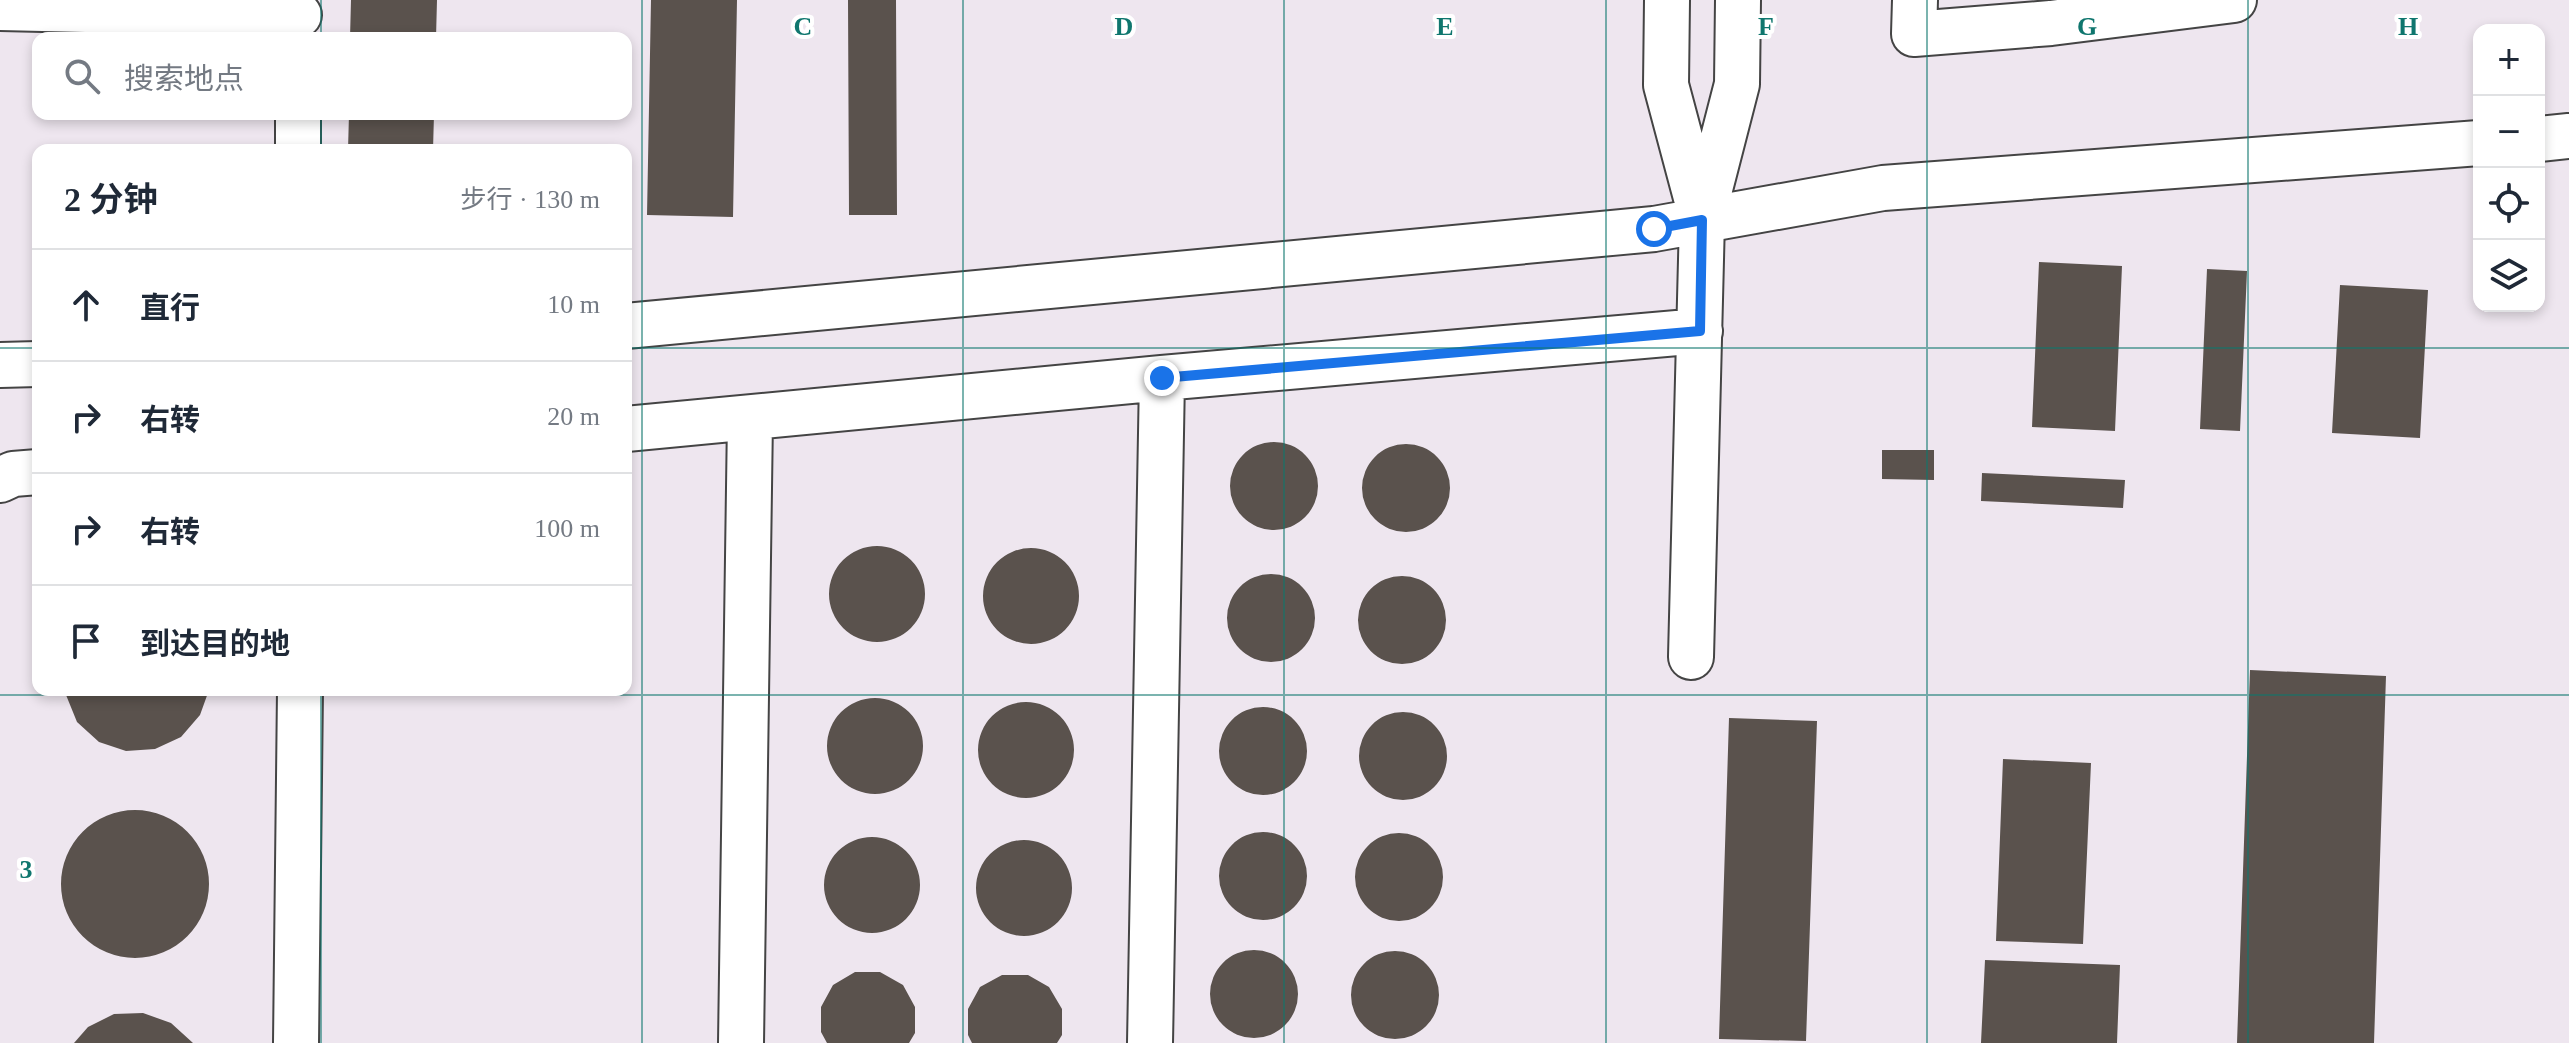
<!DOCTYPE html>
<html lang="zh">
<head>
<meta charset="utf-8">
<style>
	body { margin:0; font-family:"Times New Roman","Noto Sans SC",serif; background:#f2f2f3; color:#1f2937 }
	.controls { position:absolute; right:24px; top:24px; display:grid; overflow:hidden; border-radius:16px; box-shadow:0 4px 12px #0003 }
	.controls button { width:72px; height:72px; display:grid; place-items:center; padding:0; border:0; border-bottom:2px solid #e0e1e3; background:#fff; color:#1f2937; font:40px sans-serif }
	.stop { position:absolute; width:24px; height:24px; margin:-18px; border:6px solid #1a73e8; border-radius:50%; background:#fff }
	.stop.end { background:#1a73e8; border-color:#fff; box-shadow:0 2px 8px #0008 }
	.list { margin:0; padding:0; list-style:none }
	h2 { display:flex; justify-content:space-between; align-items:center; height:104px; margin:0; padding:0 32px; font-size:34px }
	h2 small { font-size:26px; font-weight:400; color:#747a83 }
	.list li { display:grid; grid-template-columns:52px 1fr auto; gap:24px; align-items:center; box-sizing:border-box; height:112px; padding:0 32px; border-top:2px solid #e0e1e3 }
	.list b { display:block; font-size:30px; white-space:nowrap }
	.list em { font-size:26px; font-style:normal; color:#747a83 }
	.icon { flex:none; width:44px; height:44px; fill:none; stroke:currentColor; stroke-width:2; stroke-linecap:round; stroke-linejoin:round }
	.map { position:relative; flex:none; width:2569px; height:1043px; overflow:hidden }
	.search { position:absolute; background:#fff; box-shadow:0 4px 12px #0003; left:32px; top:32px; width:600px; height:88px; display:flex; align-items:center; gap:20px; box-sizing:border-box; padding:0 28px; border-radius:16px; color:#747a83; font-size:30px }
	.panel { position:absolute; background:#fff; box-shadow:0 4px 12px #0003; left:32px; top:144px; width:600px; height:552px; border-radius:16px }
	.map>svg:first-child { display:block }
	.industrial { fill:#eee6ef; fill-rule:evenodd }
	.building { fill:#5a524d }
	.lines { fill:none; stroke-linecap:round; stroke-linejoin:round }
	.minor-casing { stroke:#444; stroke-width:48 }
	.minor { stroke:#fff; stroke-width:44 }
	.route { stroke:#1a73e8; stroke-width:10 }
	.grid { fill:none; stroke:#0f766e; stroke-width:2; stroke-opacity:0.55 }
	.grid-label { font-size:26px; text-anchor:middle; font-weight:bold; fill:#0f766e; stroke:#fff; stroke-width:8; stroke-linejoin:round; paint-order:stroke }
</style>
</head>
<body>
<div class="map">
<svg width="2569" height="1043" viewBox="0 0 2569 1043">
	<rect width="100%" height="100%" fill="#fffdf5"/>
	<path class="industrial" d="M 0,0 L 2569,0 L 2569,1043 L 0,1043 ZM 2479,30 L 2539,30 L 2539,306 L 2479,306 ZM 38,38 L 626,38 L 626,114 L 38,114 ZM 38,150 L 626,150 L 626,690 L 38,690 Z"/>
	<path class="building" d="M 351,0 L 437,0 L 436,38 L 350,38 Z
		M 651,0 L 737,0 L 733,217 L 647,215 Z
		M 848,0 L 896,0 L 897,215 L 849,215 Z
		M 349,114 L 434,114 L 433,150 L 348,150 Z
		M 2039,262 L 2122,266 L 2115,431 L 2032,427 Z
		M 2207,269 L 2247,271 L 2240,431 L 2200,429 Z
		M 2340,285 L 2428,290 L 2420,438 L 2332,433 Z
		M1230 486a44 44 0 1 1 88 0a44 44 0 1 1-88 0Z
		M1362 488a44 44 0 1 1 88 0a44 44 0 1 1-88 0Z
		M 1882,450 L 1934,450 L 1934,480 L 1882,479 Z
		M 1982,473 L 2125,480 L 2123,508 L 1981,501 Z
		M829 594a48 48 0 1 1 96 0a48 48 0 1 1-96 0Z
		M983 596a48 48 0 1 1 96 0a48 48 0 1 1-96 0Z
		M1227 618a44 44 0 1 1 88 0a44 44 0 1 1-88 0Z
		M1358 620a44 44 0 1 1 88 0a44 44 0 1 1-88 0Z
		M 2250,670 L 2386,676 L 2374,1043 L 2237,1043 Z
		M 64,690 L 209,690 L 200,715 L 181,737 L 155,749 L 126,751 L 99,742 L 77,722 Z
		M827 746a48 48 0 1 1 96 0a48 48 0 1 1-96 0Z
		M978 750a48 48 0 1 1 96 0a48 48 0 1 1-96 0Z
		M1219 751a44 44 0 1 1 88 0a44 44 0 1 1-88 0Z
		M1359 756a44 44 0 1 1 88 0a44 44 0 1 1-88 0Z
		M 1729,718 L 1817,721 L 1806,1041 L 1719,1039 Z
		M 2003,759 L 2091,763 L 2083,944 L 1996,941 Z
		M61 884a74 74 0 1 1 148 0a74 74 0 1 1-148 0Z
		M1219 876a44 44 0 1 1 88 0a44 44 0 1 1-88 0Z
		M1355 877a44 44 0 1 1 88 0a44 44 0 1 1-88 0Z
		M824 885a48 48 0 1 1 96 0a48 48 0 1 1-96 0Z
		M976 888a48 48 0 1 1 96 0a48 48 0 1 1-96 0Z
		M1210 994a44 44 0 1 1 88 0a44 44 0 1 1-88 0Z
		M1351 995a44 44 0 1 1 88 0a44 44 0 1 1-88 0Z
		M 1985,960 L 2120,965 L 2117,1043 L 1981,1043 Z
		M 855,972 L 880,972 L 903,985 L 915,1007 L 915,1033 L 909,1043 L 827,1043 L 821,1032 L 821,1007 L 833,985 Z
		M 1002,975 L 1028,975 L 1049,987 L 1062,1009 L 1062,1035 L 1057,1043 L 972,1043 L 968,1035 L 968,1009 L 980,987 Z
		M 143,1013 L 171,1023 L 193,1043 L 74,1043 L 88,1027 L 114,1014 Z"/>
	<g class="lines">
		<defs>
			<path id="minor" d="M 1667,0 L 1666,85 L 1702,220 L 1737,84 L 1738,0
				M 1915,0 L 1914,34 L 2051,23 L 2234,0
				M 0,8 L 299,15
				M 2539,139 L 2569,136
				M 298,150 L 298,114
				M 626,326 L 1654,229 L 1883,188 L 2479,143
				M 0,365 L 38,364
				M 626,429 L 1162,378 L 1700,331
				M 0,480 L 13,474 L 38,472
				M 1691,657 L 1702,220
				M 296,1043 L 300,690
				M 741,1043 L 750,419
				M 1150,1043 L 1162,378"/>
		</defs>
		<use href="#minor" class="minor-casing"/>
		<use href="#minor" class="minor"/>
	</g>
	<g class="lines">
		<path class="route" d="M 1162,378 L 1700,331 L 1702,220 L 1654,229"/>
	</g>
	<path class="grid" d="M 321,0 L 321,38M 642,0 L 642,1043M 963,0 L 963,1043M 1284,0 L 1284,1043M 1606,0 L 1606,1043M 1927,0 L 1927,1043M 2248,0 L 2248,1043M 321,114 L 321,150M 0,348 L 38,348M 626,348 L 2569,348M 321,690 L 321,1043M 0,695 L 2569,695"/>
	<g class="grid-label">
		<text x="803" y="35">C</text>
		<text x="1124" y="35">D</text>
		<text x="1445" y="35">E</text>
		<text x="1766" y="35">F</text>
		<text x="2087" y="35">G</text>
		<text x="2408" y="35">H</text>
		<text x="26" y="878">3</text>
	</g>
</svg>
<div class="controls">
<button>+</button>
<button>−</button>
<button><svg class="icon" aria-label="locate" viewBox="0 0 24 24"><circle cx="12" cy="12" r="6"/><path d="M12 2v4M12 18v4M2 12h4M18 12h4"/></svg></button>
<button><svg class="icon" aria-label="layers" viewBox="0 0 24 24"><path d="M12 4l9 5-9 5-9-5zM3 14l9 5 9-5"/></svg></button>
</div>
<div class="stop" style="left:1654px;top:229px"></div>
<div class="stop end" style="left:1162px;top:378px"></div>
<div class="search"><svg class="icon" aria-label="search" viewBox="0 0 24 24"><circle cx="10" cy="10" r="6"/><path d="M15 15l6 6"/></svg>搜索地点</div>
<section class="panel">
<h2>2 分钟<small>步行 · 130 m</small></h2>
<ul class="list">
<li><svg class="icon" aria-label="ahead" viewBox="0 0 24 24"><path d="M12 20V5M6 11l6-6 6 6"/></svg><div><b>直行</b></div><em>10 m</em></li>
<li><svg class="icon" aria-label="right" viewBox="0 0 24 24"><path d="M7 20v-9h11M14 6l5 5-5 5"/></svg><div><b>右转</b></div><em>20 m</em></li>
<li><svg class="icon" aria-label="right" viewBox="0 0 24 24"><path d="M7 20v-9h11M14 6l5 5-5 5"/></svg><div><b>右转</b></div><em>100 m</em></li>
<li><svg class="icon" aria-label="arrive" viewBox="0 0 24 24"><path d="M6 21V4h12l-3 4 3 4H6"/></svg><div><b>到达目的地</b></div></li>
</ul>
</section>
</div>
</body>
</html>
